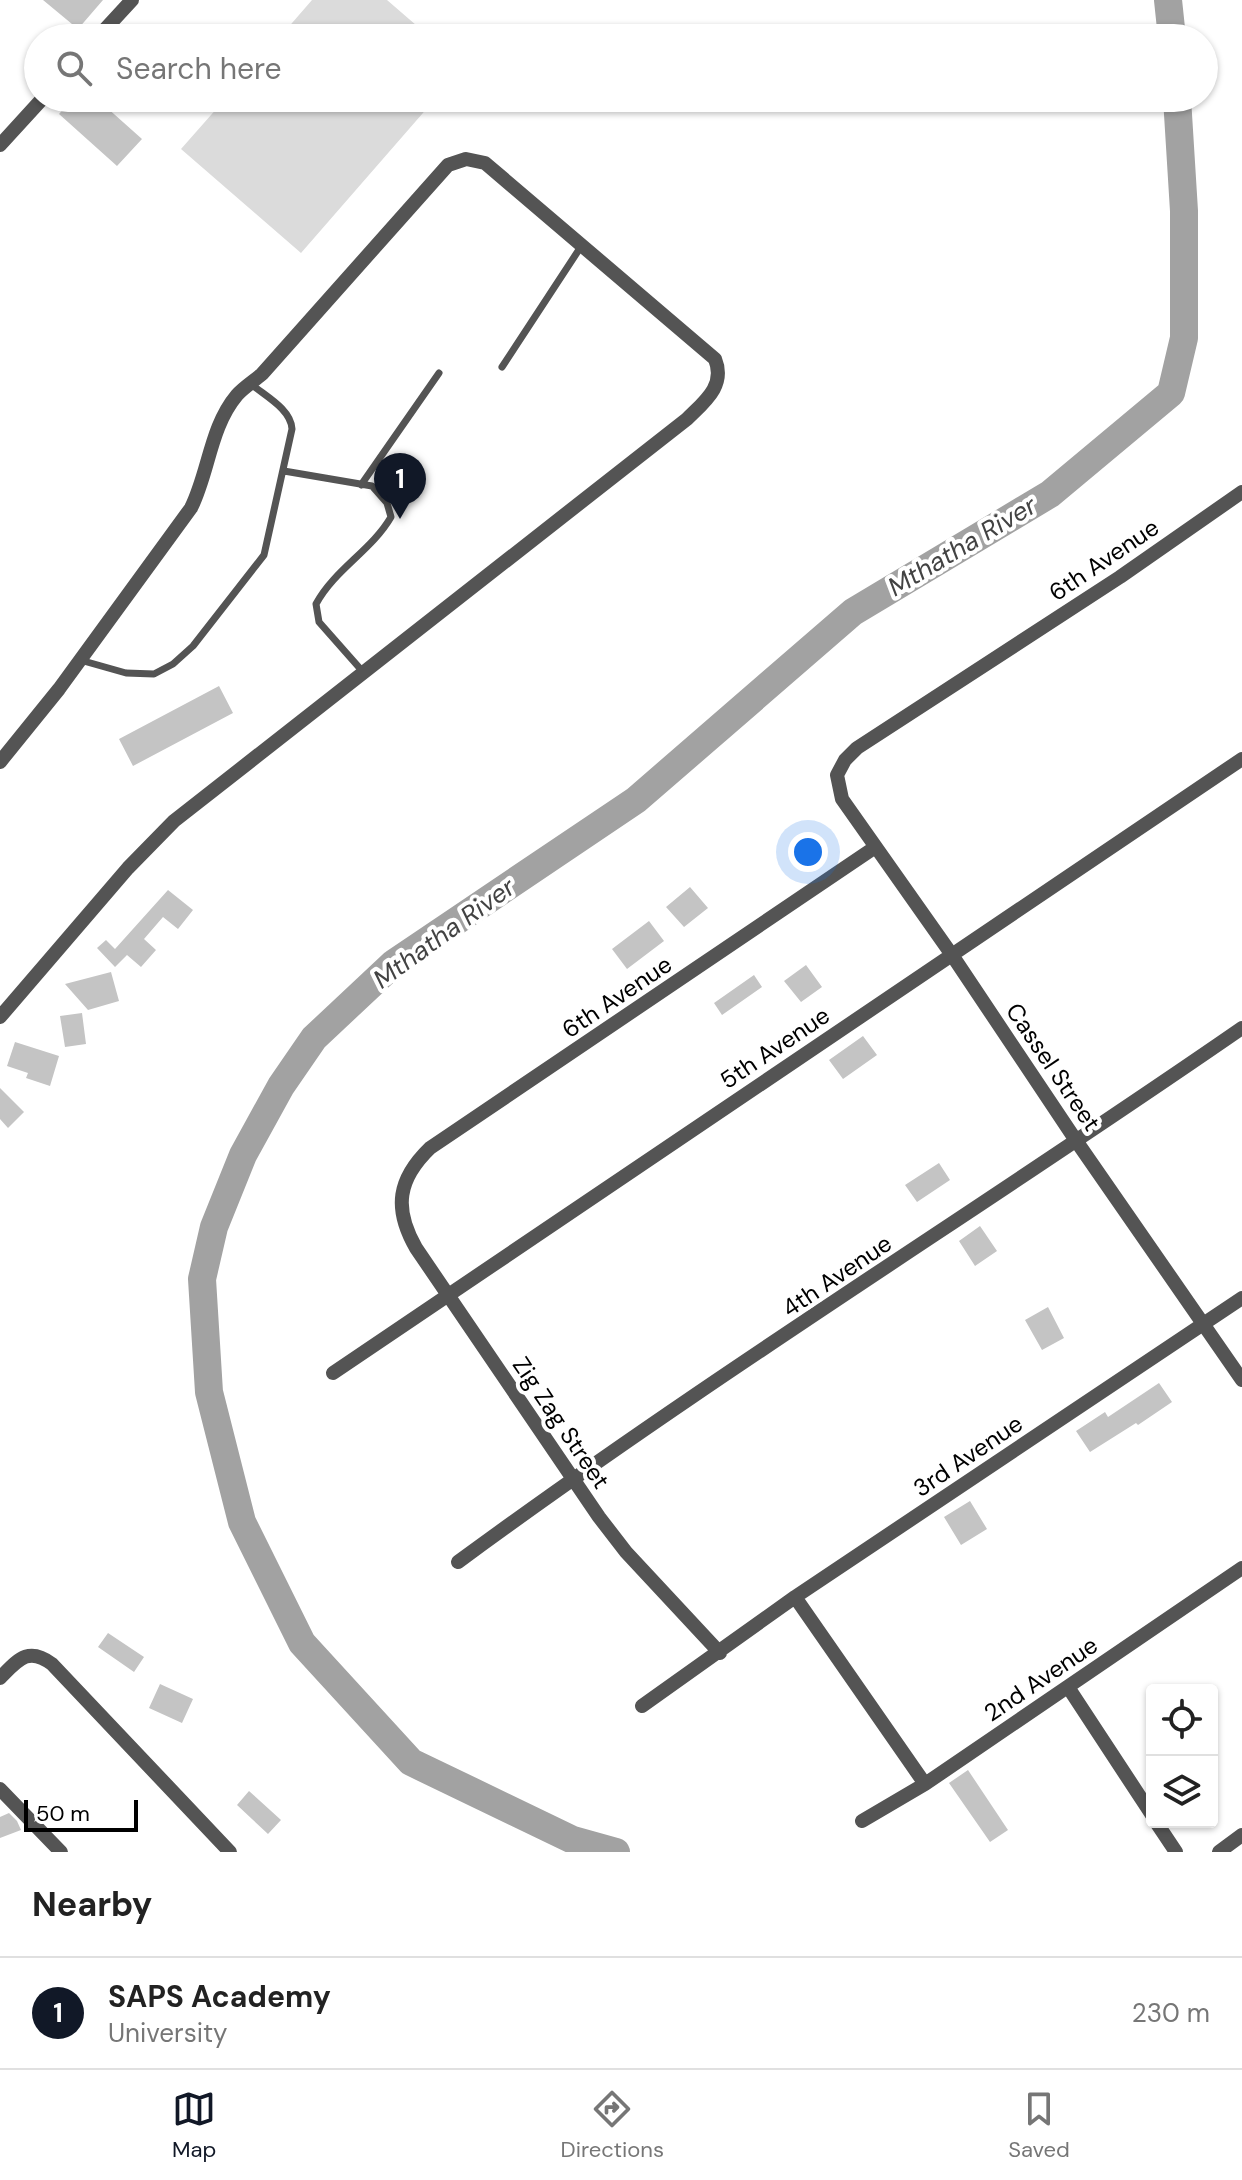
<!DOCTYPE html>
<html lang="en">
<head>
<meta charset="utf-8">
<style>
	body { margin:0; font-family:"DM Sans",sans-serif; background:#f2f2f2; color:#222 }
	.controls { position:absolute; right:24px; bottom:24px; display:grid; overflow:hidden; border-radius:8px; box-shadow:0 2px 6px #0004 }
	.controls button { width:72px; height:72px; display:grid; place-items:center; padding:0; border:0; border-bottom:2px solid #e0e0e0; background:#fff; color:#222; font:40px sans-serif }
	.scale { position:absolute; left:24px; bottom:20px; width:114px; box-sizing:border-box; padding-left:8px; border:4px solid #000; border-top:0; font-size:22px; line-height:28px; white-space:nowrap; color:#000; -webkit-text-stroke:6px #fff; paint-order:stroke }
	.you { position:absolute; left:808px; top:852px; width:28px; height:28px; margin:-20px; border:6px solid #fff; border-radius:50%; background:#1a73e8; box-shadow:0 0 0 12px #1a73e833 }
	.badge { display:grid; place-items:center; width:52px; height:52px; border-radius:50%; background:#111827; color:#fff; font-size:26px; font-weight:700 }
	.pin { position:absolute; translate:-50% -66px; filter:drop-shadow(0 2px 4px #0008) }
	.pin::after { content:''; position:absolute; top:42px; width:28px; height:24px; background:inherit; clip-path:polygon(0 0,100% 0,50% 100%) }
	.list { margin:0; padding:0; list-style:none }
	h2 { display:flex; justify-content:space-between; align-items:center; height:104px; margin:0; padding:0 32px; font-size:34px }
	h2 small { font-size:26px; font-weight:400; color:#767676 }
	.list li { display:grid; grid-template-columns:52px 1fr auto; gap:24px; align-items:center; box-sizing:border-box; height:112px; padding:0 32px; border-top:2px solid #e0e0e0 }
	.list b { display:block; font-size:30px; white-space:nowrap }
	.list p { margin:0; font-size:26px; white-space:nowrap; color:#767676 }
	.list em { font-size:26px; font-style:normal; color:#767676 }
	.icon { flex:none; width:44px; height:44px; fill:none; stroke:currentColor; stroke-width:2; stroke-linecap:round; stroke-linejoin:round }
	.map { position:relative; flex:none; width:1242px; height:1852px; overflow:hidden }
	.search { position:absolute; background:#fff; box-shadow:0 2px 6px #0004; left:24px; right:24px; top:24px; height:88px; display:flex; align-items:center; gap:20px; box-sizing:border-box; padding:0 28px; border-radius:44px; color:#767676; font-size:30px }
	.sheet { height:216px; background:#fff }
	nav { display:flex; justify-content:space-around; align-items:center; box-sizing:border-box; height:112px; border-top:2px solid #e0e0e0; background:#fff; font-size:22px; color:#767676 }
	nav a { display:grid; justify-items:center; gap:4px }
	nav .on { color:#111827 }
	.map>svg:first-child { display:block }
	.green { fill:#dbdbdb }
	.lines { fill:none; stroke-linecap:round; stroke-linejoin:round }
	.river { stroke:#a2a2a2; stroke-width:28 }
	.building { fill:#c4c4c4 }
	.service { stroke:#545454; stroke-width:7 }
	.minor { stroke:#545454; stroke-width:14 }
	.labels { text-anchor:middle; stroke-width:8; stroke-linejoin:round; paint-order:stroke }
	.street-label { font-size:24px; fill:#000; stroke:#fff }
	.water-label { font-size:26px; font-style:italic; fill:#434343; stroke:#fff }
</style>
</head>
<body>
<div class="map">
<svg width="1242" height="1852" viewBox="0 0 1242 1852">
	<rect width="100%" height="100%" fill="#fff"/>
	<path class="green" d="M 312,0 L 387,0 L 431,38 L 279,38 Z
		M 226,98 L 436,98 L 301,253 L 181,149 Z"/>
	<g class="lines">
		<path class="river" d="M 1168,0 L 1172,38
			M 616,1852 L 573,1840 L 411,1762 L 302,1643 L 242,1522 L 209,1392 L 202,1279 L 214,1227 L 243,1155 L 281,1086 L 314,1038 L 394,963 L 636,800 L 853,612 L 1050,494 L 1171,393 L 1184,338 L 1184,211 L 1177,98"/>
	</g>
	<path class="building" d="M 43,0 L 103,0 L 78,29 Z
		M 73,98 L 96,98 L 142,139 L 117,166 L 59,114 Z
		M 219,686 L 233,713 L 133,766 L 119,739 Z
		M 690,887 L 708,908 L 684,927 L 666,907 Z
		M 168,890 L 193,910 L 178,929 L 163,917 L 144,939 L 156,950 L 141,967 L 127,955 L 115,967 L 97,948 L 106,940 L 115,949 Z
		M 649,921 L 664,941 L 627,969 L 612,949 Z
		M 806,965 L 822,987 L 801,1002 L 784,981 Z
		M 111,972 L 119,1001 L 88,1010 L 65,984 Z
		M 754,975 L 762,987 L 722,1015 L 714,1003 Z
		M 82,1013 L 86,1044 L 65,1047 L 60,1016 Z
		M 863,1036 L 877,1055 L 843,1079 L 829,1060 Z
		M 15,1042 L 59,1056 L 50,1086 L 26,1078 L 28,1073 L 7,1066 Z
		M 0,1088 L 24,1112 L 8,1128 L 0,1119 Z
		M 939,1163 L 950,1180 L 917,1202 L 905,1185 Z
		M 980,1226 L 997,1251 L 975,1266 L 959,1241 Z
		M 1048,1307 L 1064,1338 L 1042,1350 L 1025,1320 Z
		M 1159,1383 L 1172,1402 L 1138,1425 L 1136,1423 L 1090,1452 L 1076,1431 L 1105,1412 L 1108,1417 Z
		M 970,1501 L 987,1529 L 961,1545 L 944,1517 Z
		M 108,1633 L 144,1657 L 134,1672 L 98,1647 Z
		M 160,1684 L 193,1699 L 182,1723 L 149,1708 Z
		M 968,1770 L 1008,1830 L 990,1842 L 949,1783 Z
		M 249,1791 L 281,1820 L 268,1834 L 237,1805 Z
		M 9,1813 L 17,1821 L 21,1830 L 0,1838 L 0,1817 Z"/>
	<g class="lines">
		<path class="service" d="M 502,367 L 582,245
			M 284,471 L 372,486 L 387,503 L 391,517 C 372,550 334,570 316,604 L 319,622 L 364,673
			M 361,485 L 439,373
			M 80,660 L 126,673 L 154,674 L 173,664 L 193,646 L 264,555 L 292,429 C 291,409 265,396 251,384"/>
		<path class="minor" d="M 97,38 L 132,0
			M 0,145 L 43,98
			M 1242,492 L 1120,577 L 857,748 L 845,760 L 837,775 L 842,799 L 952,955 L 1077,1142 L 1242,1380
			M 0,762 L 59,689 L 191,508 C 209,472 210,427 237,395 C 244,387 254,381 262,374 L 448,165 L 466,159 L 485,163 L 715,359 C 726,386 704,402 687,419 L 174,821 L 128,868 L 0,1017
			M 333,1373 L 1242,759
			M 458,1562 C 712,1375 982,1208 1242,1028
			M 795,1597 L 925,1784
			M 720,1653 L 626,1552 L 599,1517 L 416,1248 C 393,1208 398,1179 430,1148 L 874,848
			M 0,1678 C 18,1660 28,1646 52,1664 L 230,1852
			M 1068,1687 L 1152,1815
			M 642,1706 L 795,1597 L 1242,1298
			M 0,1789 L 61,1852
			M 862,1821 L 925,1784 L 1242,1568
			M 1156,1822 L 1176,1852
			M 1219,1852 L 1242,1835"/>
	</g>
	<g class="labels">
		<g class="street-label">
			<text transform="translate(1104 560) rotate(-34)" y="8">6th Avenue</text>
			<text transform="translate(617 997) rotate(-34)" y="8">6th Avenue</text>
			<text transform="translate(775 1048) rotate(-34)" y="8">5th Avenue</text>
			<text transform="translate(1053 1067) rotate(56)" y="8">Cassel Street</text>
			<text transform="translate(837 1276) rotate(-34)" y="8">4th Avenue</text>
			<text transform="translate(561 1423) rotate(56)" y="8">Zig Zag Street</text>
			<text transform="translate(968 1456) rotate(-34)" y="8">3rd Avenue</text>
			<text transform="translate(1041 1679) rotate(-34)" y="8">2nd Avenue</text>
		</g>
		<g class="water-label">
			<text transform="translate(962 546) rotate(-31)" y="9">Mthatha River</text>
			<text transform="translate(444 933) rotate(-36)" y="9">Mthatha River</text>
		</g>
	</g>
</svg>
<div class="controls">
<button><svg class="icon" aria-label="locate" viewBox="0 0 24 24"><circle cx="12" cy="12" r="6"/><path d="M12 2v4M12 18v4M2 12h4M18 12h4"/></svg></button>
<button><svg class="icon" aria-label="layers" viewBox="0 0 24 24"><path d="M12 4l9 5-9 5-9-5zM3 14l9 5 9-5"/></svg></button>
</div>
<div class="scale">50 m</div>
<div class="you"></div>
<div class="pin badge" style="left:400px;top:519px">1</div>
<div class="search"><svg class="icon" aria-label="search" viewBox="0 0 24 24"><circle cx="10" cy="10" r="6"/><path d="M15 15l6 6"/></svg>Search here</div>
</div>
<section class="sheet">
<h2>Nearby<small></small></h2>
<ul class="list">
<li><span class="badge">1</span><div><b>SAPS Academy</b><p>University</p></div><em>230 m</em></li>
</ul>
</section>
<nav>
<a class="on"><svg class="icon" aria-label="map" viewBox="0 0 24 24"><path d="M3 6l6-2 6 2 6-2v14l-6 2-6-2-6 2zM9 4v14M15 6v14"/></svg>Map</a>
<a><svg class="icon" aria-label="directions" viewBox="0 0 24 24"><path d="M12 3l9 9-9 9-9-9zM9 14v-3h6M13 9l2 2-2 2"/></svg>Directions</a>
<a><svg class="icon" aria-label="saved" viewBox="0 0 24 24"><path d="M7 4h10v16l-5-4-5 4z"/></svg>Saved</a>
</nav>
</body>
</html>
